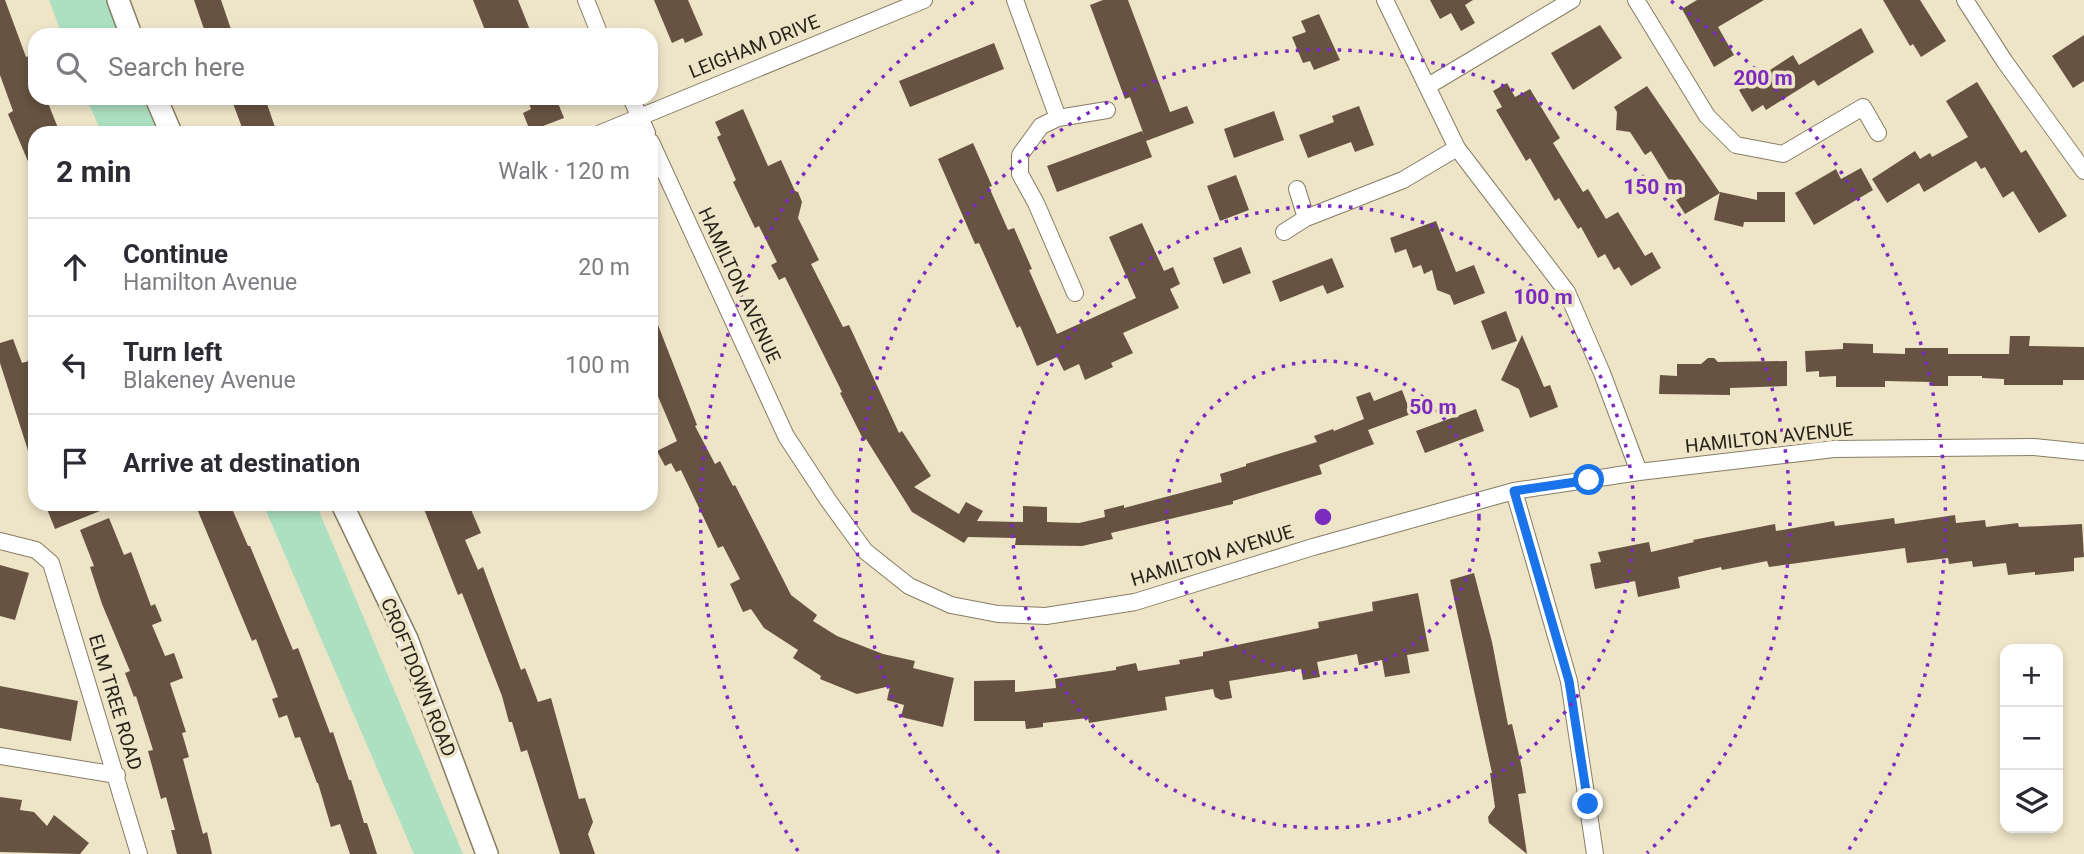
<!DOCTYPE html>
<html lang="en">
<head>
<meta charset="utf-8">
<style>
	body { margin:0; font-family:Roboto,sans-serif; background:#f2f2f3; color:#2b2b33 }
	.controls { position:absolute; right:21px; bottom:21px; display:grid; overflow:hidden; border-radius:14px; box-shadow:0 4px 10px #0003 }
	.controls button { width:63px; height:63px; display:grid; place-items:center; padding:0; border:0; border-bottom:2px solid #e1e1e2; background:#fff; color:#2b2b33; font:35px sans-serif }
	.stop { position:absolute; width:21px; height:21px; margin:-16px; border:5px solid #1a73e8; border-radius:50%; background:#fff }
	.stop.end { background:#1a73e8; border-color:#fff; box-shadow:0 2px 7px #0008 }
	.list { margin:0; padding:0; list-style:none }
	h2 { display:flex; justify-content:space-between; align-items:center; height:91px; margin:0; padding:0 28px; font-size:30px }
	h2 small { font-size:23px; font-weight:400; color:#7c7c81 }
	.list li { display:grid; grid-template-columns:46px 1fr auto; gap:21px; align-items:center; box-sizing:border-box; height:98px; padding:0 28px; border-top:2px solid #e1e1e2 }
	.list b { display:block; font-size:26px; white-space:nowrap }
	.list p { margin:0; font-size:23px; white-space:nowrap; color:#7c7c81 }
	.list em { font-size:23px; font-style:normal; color:#7c7c81 }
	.icon { flex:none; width:38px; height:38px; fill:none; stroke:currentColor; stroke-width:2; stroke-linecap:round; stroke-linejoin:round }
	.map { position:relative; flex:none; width:2084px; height:854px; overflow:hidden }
	.search { position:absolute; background:#fff; box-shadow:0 4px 10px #0003; left:28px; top:28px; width:630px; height:77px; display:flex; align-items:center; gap:18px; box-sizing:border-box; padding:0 24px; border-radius:21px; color:#7c7c81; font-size:26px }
	.panel { position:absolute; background:#fff; box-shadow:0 4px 10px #0003; left:28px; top:126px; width:630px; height:385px; border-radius:21px }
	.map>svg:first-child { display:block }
	.green { fill:#ace0c1 }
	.building { fill:#665341 }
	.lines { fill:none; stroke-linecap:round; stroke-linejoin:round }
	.minor-casing { stroke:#867d64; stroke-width:18 }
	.tertiary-casing { stroke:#867d64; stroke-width:24 }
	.minor { stroke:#fff; stroke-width:16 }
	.tertiary { stroke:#fff; stroke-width:21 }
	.route { stroke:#1a73e8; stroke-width:9 }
	.ring { fill:none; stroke:#7b2cbf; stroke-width:3.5; stroke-dasharray:3.5 7 }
	.labels { text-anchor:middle; stroke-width:7; stroke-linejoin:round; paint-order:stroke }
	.street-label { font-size:19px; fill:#272319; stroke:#eee4c8 }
	.centre { fill:#7b2cbf; stroke:#eee4c8; stroke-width:3.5 }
	.ring-label { font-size:21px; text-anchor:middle; font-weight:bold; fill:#7b2cbf; stroke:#eee4c8; stroke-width:7; stroke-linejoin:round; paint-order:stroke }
</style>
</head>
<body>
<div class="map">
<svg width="2084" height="854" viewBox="0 0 2084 854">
	<rect width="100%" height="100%" fill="#eee4c8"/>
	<path class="green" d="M 49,0 L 106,0 L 119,35 L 62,35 Z
		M 86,98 L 143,98 L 158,133 L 102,133 Z
		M 263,504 L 316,504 L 463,854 L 414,854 Z"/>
	<path class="building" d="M 0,0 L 5,0 L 26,57 L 30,56 L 35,68 L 35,98 L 46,98 L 60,133 L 35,133 L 35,178 L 8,114 L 13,111 L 0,75 Z
		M 194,0 L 221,0 L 233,35 L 206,35 Z
		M 473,0 L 518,0 L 532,35 L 487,35 Z
		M 654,0 L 688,0 L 703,35 L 685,43 L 683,38 L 672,43 Z
		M 1103,0 L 1128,0 L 1170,112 L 1187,106 L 1194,123 L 1146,141 L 1152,157 L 1057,192 L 1047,166 L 1142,131 L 1144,135 L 1130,97 L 1125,99 L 1090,5 Z
		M 1430,0 L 1473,0 L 1465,5 L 1475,23 L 1461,31 L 1451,13 L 1440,19 Z
		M 1697,0 L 1764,0 L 1718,27 L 1734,55 L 1714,67 L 1682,9 Z
		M 1883,0 L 1920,0 L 1946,41 L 1921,57 L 1913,44 L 1910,46 Z
		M 1319,14 L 1340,60 L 1314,70 L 1310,61 L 1303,63 L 1292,37 L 1306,32 L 1301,21 Z
		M 1600,25 L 1622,58 L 1573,90 L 1551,53 Z
		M 1861,28 L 1874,52 L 1818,86 L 1814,80 L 1766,110 L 1763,105 L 1752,112 L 1739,90 L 1793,55 L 1799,65 Z
		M 2084,35 L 2084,81 L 2073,88 L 2052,56 Z
		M 994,43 L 1004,69 L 910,107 L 899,81 Z
		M 1977,82 L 2021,153 L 2026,150 L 2067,216 L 2039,233 L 2013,191 L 2003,198 L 1985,167 L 1981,169 L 1976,161 L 1924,192 L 1919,183 L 1887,203 L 1872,179 L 1915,151 L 1920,159 L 1930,153 L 1932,157 L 1968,137 L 1946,101 Z
		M 1507,83 L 1515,97 L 1530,89 L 1560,138 L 1553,143 L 1583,192 L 1588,189 L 1606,219 L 1618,212 L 1645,256 L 1652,252 L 1661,268 L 1631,286 L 1619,267 L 1614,270 L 1605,254 L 1598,258 L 1581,227 L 1578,229 L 1559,198 L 1555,201 L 1530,158 L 1526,161 L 1496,110 L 1502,107 L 1493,91 Z
		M 1647,86 L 1720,193 L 1685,214 L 1676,200 L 1680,198 L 1651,151 L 1645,155 L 1630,132 L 1616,130 L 1617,112 L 1614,107 Z
		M 231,98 L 265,98 L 277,133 L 244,133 Z
		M 527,98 L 556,98 L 564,118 L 530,131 L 523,113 L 531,109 Z
		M 1359,106 L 1374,145 L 1355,152 L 1351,142 L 1308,158 L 1299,135 L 1334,122 L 1332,116 Z
		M 743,109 L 768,166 L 781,160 L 795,191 L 798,192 L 802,202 L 798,218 L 819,260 L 811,264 L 843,327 L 849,325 L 899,433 L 902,431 L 931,476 L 914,487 L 959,514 L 966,502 L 983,511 L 977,521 L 1023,522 L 1023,506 L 1047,507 L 1047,522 L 1079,523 L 1105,517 L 1104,510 L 1124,505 L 1124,508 L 1222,482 L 1220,474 L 1246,466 L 1246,464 L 1317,442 L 1314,436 L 1333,429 L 1334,431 L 1364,419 L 1356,397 L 1370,392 L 1374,401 L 1402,390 L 1411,414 L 1368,430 L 1374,444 L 1319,465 L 1322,474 L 1233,501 L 1233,504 L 1111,533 L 1113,539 L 1082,546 L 1015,545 L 1016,538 L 968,537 L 964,543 L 912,512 L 866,439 L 864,441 L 840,393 L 842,392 L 785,277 L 779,280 L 771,265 L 777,262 L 759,226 L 755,228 L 733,182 L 736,180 L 717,137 L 721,135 L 715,122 Z
		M 1274,111 L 1284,140 L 1234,158 L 1224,129 Z
		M 973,143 L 992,186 L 989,187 L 1008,230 L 1014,228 L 1032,269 L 1029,270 L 1057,334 L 1136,298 L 1109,237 L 1142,223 L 1164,271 L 1173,267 L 1180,284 L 1170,289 L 1179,308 L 1123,333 L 1133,353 L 1111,363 L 1113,367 L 1085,380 L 1079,364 L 1064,371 L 1057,357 L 1037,366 L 1020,326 L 1017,328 L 979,243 L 975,244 L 938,159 Z
		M 1861,168 L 1873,190 L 1814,225 L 1795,193 L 1836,169 L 1841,179 Z
		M 1236,175 L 1249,210 L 1220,221 L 1207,186 Z
		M 1720,192 L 1757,200 L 1757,192 L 1785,192 L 1785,222 L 1744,222 L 1743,227 L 1714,220 Z
		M 1436,221 L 1456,272 L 1474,265 L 1485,293 L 1454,305 L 1450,295 L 1437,290 L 1432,270 L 1424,274 L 1421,265 L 1413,268 L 1406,249 L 1395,253 L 1390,238 Z
		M 1241,247 L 1251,273 L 1223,284 L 1213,258 Z
		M 1332,258 L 1344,287 L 1327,294 L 1323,285 L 1280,302 L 1272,281 Z
		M 651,307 L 697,425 L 695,426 L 715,464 L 720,461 L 733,486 L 735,485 L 791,595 L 817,615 L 813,621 L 837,636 L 883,654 L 915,661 L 913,668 L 954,678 L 943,727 L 901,717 L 904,705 L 887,700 L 890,686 L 857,694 L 820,679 L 821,676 L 793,658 L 798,650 L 764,628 L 751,609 L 743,612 L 730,584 L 740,579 L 723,546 L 718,548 L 681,470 L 676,472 L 671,463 L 665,466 L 657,451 L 677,441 L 651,380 Z
		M 1506,311 L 1517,341 L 1492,350 L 1481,321 Z
		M 1522,335 L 1544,387 L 1550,385 L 1558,407 L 1530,418 L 1519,389 L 1501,380 Z
		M 2010,336 L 2030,336 L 2029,346 L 2084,347 L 2084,380 L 2063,380 L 2063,385 L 2004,385 L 2004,379 L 1982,378 L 1982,376 L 1948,376 L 1948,386 L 1932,386 L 1932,382 L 1885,381 L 1885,387 L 1836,387 L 1836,376 L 1819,377 L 1819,371 L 1806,372 L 1805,351 L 1843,349 L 1843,343 L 1873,344 L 1873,353 L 1905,354 L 1905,348 L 1948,348 L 1948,354 L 2009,354 Z
		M 13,339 L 22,363 L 35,359 L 35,463 L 32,463 L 0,363 L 0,343 Z
		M 1708,358 L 1714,358 L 1718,362 L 1787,361 L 1787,386 L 1730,388 L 1730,395 L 1659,394 L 1660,375 L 1677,376 L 1677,364 L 1701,364 Z
		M 1476,409 L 1484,431 L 1425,453 L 1416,431 Z
		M 45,504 L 115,504 L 115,505 L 55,529 Z
		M 195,504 L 230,504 L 248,546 L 250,546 L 293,650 L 298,648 L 330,733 L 333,732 L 349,780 L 351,780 L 364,823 L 367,823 L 377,854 L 350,854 L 340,824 L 331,827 L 318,783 L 317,783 L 300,737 L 295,738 L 287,715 L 279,718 L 272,699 L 278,697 L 256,639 L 252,641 Z
		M 422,504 L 474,504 L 472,512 L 481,533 L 465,540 L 478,570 L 483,567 L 521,670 L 525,668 L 538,702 L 551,698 L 579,799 L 585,798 L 593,822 L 588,834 L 595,854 L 560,854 L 527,750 L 521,752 L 512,722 L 509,722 L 502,696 L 462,593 L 458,595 Z
		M 1955,515 L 1956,523 L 1985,520 L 1986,527 L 2018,523 L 2019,527 L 2082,524 L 2084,557 L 2074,558 L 2074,571 L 2035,575 L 2035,572 L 2008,575 L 2006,563 L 1973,567 L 1972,561 L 1949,564 L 1948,558 L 1907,563 L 1905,548 L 1769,567 L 1767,561 L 1722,570 L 1721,567 L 1678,577 L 1680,588 L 1638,597 L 1635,581 L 1595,589 L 1590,564 L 1601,562 L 1598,552 L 1649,542 L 1651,552 L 1694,542 L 1693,540 L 1775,524 L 1776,531 L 1834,521 L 1835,526 L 1894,518 L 1895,524 Z
		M 109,518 L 124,555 L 131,552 L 151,606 L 155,604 L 162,621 L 152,625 L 165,656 L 174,653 L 183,678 L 170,683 L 186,732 L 182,733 L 189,757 L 183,759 L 203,834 L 207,832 L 212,854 L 177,854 L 171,830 L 175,830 L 166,797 L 161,799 L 148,751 L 153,750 L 136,696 L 134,697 L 125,673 L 130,671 L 102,604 L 90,567 L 94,566 L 80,530 Z
		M 0,565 L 29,573 L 15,620 L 0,616 Z
		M 1474,573 L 1492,642 L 1508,725 L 1512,724 L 1522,768 L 1526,793 L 1518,794 L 1527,854 L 1489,823 L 1488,817 L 1495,807 L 1490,773 L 1492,773 L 1450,580 Z
		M 1418,593 L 1429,651 L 1407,655 L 1410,673 L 1385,677 L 1382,660 L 1359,665 L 1357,654 L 1317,662 L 1320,677 L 1303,680 L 1301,669 L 1229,681 L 1232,698 L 1221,700 L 1215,697 L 1213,689 L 1165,697 L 1167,710 L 1089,723 L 1088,718 L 1043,723 L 1043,727 L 1026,729 L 1025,721 L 974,721 L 974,681 L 1015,680 L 1015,692 L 1056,688 L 1055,679 L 1116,670 L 1116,667 L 1136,663 L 1138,671 L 1180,664 L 1179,660 L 1203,656 L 1203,652 L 1319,628 L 1318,622 L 1373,611 L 1372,602 Z
		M 0,686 L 78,701 L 71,741 L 0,728 Z
		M 0,797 L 22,800 L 20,810 L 34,812 L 47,826 L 54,815 L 89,843 L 80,854 L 0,852 Z"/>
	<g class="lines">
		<defs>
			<path id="minor" d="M 586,0 L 600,35
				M 1015,0 L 1058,118
				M 1385,0 L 1457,148 L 1567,292 L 1602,373 L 1639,472
				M 1636,0 L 1707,116 L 1736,145 L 1783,154 L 1863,107 L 1878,133
				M 1965,0 L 2005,62 L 2084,171
				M 1428,86 L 1572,0
				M 631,98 L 647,133
				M 601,133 L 924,0
				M 651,142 L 786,436 L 828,500 L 865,551 L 909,586 L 951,605 L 998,614 L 1046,616 L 1135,602 L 1313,547 L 1514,491 L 1639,472 L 1834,449 L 2034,447 L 2084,452
				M 1297,189 L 1306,218
				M 1284,232 L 1306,218 L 1403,180 L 1457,148
				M 1075,293 L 1036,203 L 1020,174 L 1020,155 L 1041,126 L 1058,118 L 1107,110
				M 1514,491 L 1569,681 L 1595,854
				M 0,541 L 36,550 L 51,563 L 139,854
				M 0,756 L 117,775"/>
			<path id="tertiary" d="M 118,0 L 131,35
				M 156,98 L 171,133
				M 342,504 L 407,639 L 487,854"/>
		</defs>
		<use href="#minor" class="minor-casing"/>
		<use href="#tertiary" class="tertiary-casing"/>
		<use href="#minor" class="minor"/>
		<use href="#tertiary" class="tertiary"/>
	</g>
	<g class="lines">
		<path class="route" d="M 1588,804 L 1569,681 L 1514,491 L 1589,480"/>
	</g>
	<g class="ring">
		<circle cx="1323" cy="517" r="156"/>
		<circle cx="1323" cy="517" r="311"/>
		<path d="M999 853A467 467 0 1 1 1647 853"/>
		<path d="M798 851A622 622 0 0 1 975 1M1671 1A622 622 0 0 1 1848 851"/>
	</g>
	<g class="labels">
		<g class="street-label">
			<text transform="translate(754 46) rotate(-22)" y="7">LEIGHAM DRIVE</text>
			<text transform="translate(740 285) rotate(65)" y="7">HAMILTON AVENUE</text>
			<text transform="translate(1769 437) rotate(-6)" y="7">HAMILTON AVENUE</text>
			<text transform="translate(1212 555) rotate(-17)" y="7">HAMILTON AVENUE</text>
			<text transform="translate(419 677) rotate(68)" y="7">CROFTDOWN ROAD</text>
			<text transform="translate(116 702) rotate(73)" y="7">ELM TREE ROAD</text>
		</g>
	</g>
	<circle cx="1323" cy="517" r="10" class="centre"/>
	<g class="ring-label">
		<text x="1763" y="85">200 m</text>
		<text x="1653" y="194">150 m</text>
		<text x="1543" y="304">100 m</text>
		<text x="1433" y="414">50 m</text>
	</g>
</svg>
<div class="controls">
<button>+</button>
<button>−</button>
<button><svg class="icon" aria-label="layers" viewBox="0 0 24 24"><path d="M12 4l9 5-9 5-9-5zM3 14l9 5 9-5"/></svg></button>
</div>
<div class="stop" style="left:1589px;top:480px"></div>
<div class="stop end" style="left:1588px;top:804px"></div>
<div class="search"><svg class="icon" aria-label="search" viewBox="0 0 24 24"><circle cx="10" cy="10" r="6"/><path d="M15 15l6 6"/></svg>Search here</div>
<section class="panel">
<h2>2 min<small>Walk · 120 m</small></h2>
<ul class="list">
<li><svg class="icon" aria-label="ahead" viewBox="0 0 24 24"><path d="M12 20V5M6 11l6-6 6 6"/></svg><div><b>Continue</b><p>Hamilton Avenue</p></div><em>20 m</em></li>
<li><svg class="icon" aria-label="left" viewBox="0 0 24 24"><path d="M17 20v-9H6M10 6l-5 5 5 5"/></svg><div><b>Turn left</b><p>Blakeney Avenue</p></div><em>100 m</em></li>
<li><svg class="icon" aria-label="arrive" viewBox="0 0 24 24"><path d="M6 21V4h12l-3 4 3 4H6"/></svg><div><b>Arrive at destination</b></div></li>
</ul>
</section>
</div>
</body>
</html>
